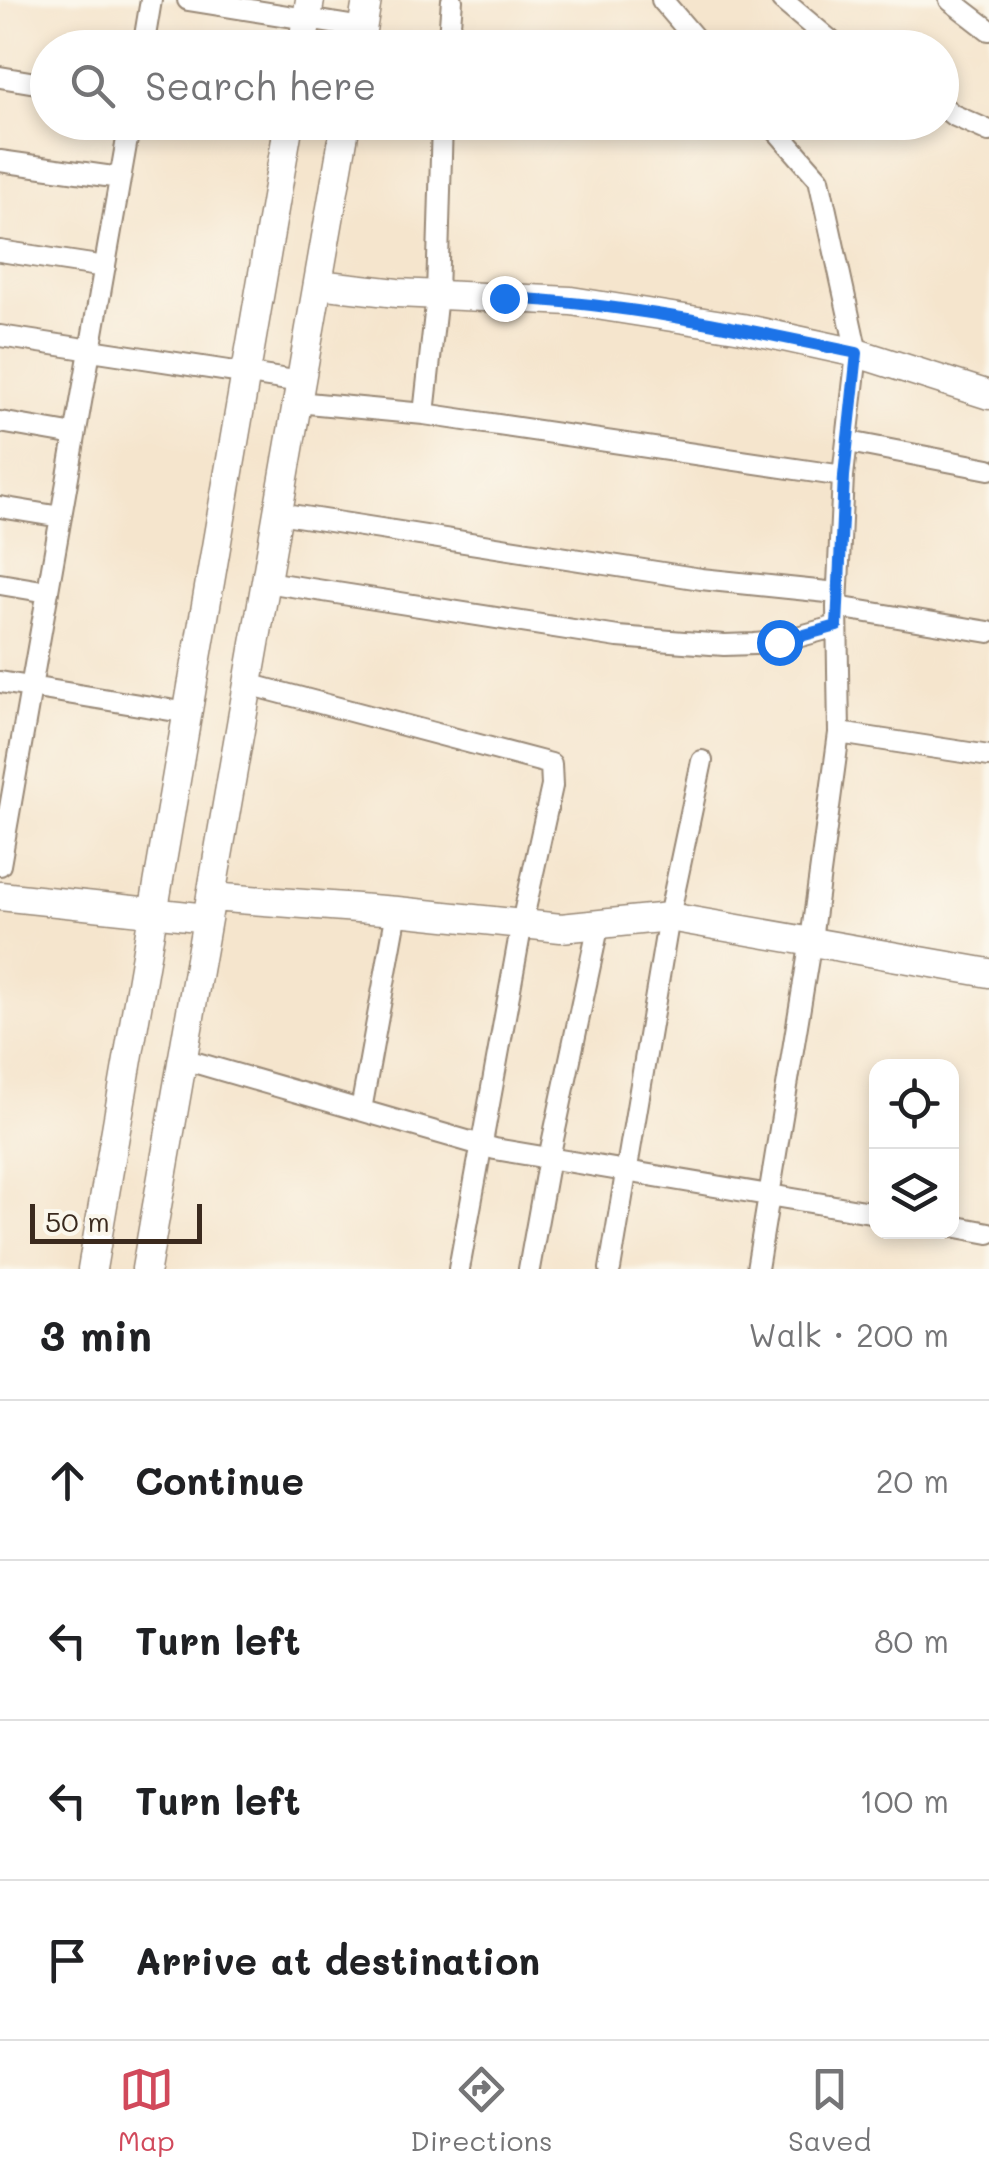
<!DOCTYPE html>
<html lang="en">
<head>
<meta charset="utf-8">
<style>
	body { margin:0; font-family:Mali,sans-serif; background:#f2f2f2; color:#202124 }
	.controls { position:absolute; right:30px; bottom:30px; display:grid; overflow:hidden; border-radius:20px; box-shadow:0 5px 15px #0003 }
	.controls button { width:90px; height:90px; display:grid; place-items:center; padding:0; border:0; border-bottom:2px solid #e0e0e0; background:#fff; color:#202124; font:50px sans-serif }
	.scale { position:absolute; left:30px; bottom:25px; width:172px; box-sizing:border-box; padding-left:10px; border:5px solid #3b2a1e; border-top:0; font-size:28px; line-height:35px; white-space:nowrap; color:#3b2a1e; -webkit-text-stroke:8px #fbf7ec; paint-order:stroke }
	.stop { position:absolute; width:30px; height:30px; margin:-22px; border:8px solid #1a73e8; border-radius:50%; background:#fff }
	.stop.end { background:#1a73e8; border-color:#fff; box-shadow:0 2px 10px #0008 }
	.list { margin:0; padding:0; list-style:none }
	h2 { display:flex; justify-content:space-between; align-items:center; height:130px; margin:0; padding:0 40px; font-size:42px }
	h2 small { font-size:32px; font-weight:400; color:#757577 }
	.list li { display:grid; grid-template-columns:65px 1fr auto; gap:30px; align-items:center; box-sizing:border-box; height:160px; padding:0 40px; border-top:2px solid #e0e0e0 }
	.list b { display:block; font-size:38px; white-space:nowrap }
	.list em { font-size:32px; font-style:normal; color:#757577 }
	.icon { flex:none; width:55px; height:55px; fill:none; stroke:currentColor; stroke-width:2; stroke-linecap:round; stroke-linejoin:round }
	.map { position:relative; flex:none; width:989px; height:1269px; overflow:hidden }
	.search { position:absolute; background:#fff; box-shadow:0 5px 15px #0003; left:30px; right:30px; top:30px; height:110px; display:flex; align-items:center; gap:25px; box-sizing:border-box; padding:0 35px; border-radius:55px; color:#757577; font-size:38px }
	.sheet { height:770px; background:#fff }
	nav { display:flex; justify-content:space-around; align-items:center; box-sizing:border-box; height:140px; border-top:2px solid #e0e0e0; background:#fff; font-size:28px; color:#757577 }
	nav a { display:grid; justify-items:center; gap:5px }
	nav .on { color:#d1495b }
	.map>svg:first-child { display:block }
	.lines { fill:none; stroke-linecap:round; stroke-linejoin:round }
	.street-casing { stroke:#988876; stroke-width:24 }
	.secondary-casing { stroke:#988876; stroke-width:31 }
	.street { stroke:#fff; stroke-width:20 }
	.secondary { stroke:#fff; stroke-width:28 }
	.route { stroke:#1a73e8; stroke-width:12 }
</style>
</head>
<body>
<div class="map">
<svg width="989" height="1269" viewBox="0 0 989 1269">
	<rect width="100%" height="100%" fill="#fbf7ec"/>
	<filter id="ink" filterUnits="userSpaceOnUse"><feTurbulence type="fractalNoise" baseFrequency=".01" numOctaves="2"/><feDisplacementMap in="SourceGraphic" scale="20" xChannelSelector="R" yChannelSelector="G"/><feConvolveMatrix kernelMatrix="1 2 1 2 8 2 1 2 1" color-interpolation-filters="sRGB"/></filter>
	<filter id="wash" filterUnits="userSpaceOnUse"><feTurbulence type="fractalNoise" baseFrequency=".0048" numOctaves="4" result="noise"/><feDisplacementMap in="SourceGraphic" scale="40" xChannelSelector="R" yChannelSelector="G"/><feGaussianBlur stdDeviation="2.25" result="paint"/><feColorMatrix in="noise" values="0 0 0 0 0 0 0 0 0 0 0 0 0 0 0 0 0 1.4 0 .05"/><feComposite in="paint" operator="in"/></filter>
	<g filter="url(#wash)">
		<rect width="100%" height="100%" fill="#f5e5cd"/>
	</g>
	<g filter="url(#ink)">
		<g class="lines">
			<defs>
				<path id="street" d="M 188,0 L 363,28
					M 662,0 L 703,48
					M 782,0 L 839,48
					M 950,0 L 989,30
					M 143,48 L 151,0
					M 448,48 L 452,0
					M 0,77 L 48,85
					M 942,106 L 953,115 L 989,131
					M 0,161 L 120,178
					M 0,251 L 105,267
					M 0,336 L 301,382
					M 297,402 L 424,414 L 843,476
					M 424,414 L 437,295 L 442,122
					M 0,422 L 75,435
					M 849,442 L 989,469
					M 0,507 L 61,517
					M 278,513 L 701,579 L 837,593
					M 266,582 L 618,637 L 724,645 L 754,644 L 779,642 L 837,626
					M 0,584 L 48,592
					M 837,607 L 989,632
					M 0,682 L 188,713
					M 248,684 L 551,764 L 552,786 L 522,923 L 459,1269
					M 839,733 L 989,756
					M 0,865 L 130,122
					M 183,1059 L 495,1149 L 876,1213
					M 361,1110 L 397,911
					M 952,1226 L 989,1233
					M 529,1269 L 549,1158 L 599,923
					M 610,1269 L 669,917 L 702,761
					M 757,1269 L 811,940 L 839,733 L 837,607 L 843,476 L 857,353 L 819,179 L 769,122"/>
				<path id="secondary" d="M 302,48 L 310,0
					M 359,48 L 367,0
					M 318,284 L 397,293 L 571,301 L 742,328 L 857,353 L 989,395
					M 0,896 L 207,918
					M 211,897 L 397,911 L 561,928 L 669,917 L 989,973
					M 92,1269 L 289,122
					M 146,1269 L 346,122"/>
			</defs>
			<use href="#street" class="street-casing"/>
			<use href="#secondary" class="secondary-casing"/>
			<use href="#street" class="street"/>
			<use href="#secondary" class="secondary"/>
		</g>
	</g>
	<g class="lines" filter="url(#ink)">
		<path class="route" d="M 504,298 C 623,303 740,328 857,353 L 844,476 L 837,626 L 779,642"/>
	</g>
</svg>
<div class="controls">
<button><svg class="icon" aria-label="locate" viewBox="0 0 24 24"><circle cx="12" cy="12" r="6"/><path d="M12 2v4M12 18v4M2 12h4M18 12h4"/></svg></button>
<button><svg class="icon" aria-label="layers" viewBox="0 0 24 24"><path d="M12 4l9 5-9 5-9-5zM3 14l9 5 9-5"/></svg></button>
</div>
<div class="scale">50 m</div>
<div class="stop" style="left:779px;top:642px"></div>
<div class="stop end" style="left:504px;top:298px"></div>
<div class="search"><svg class="icon" aria-label="search" viewBox="0 0 24 24"><circle cx="10" cy="10" r="6"/><path d="M15 15l6 6"/></svg>Search here</div>
</div>
<section class="sheet">
<h2>3 min<small>Walk · 200 m</small></h2>
<ul class="list">
<li><svg class="icon" aria-label="ahead" viewBox="0 0 24 24"><path d="M12 20V5M6 11l6-6 6 6"/></svg><div><b>Continue</b></div><em>20 m</em></li>
<li><svg class="icon" aria-label="left" viewBox="0 0 24 24"><path d="M17 20v-9H6M10 6l-5 5 5 5"/></svg><div><b>Turn left</b></div><em>80 m</em></li>
<li><svg class="icon" aria-label="left" viewBox="0 0 24 24"><path d="M17 20v-9H6M10 6l-5 5 5 5"/></svg><div><b>Turn left</b></div><em>100 m</em></li>
<li><svg class="icon" aria-label="arrive" viewBox="0 0 24 24"><path d="M6 21V4h12l-3 4 3 4H6"/></svg><div><b>Arrive at destination</b></div></li>
</ul>
</section>
<nav>
<a class="on"><svg class="icon" aria-label="map" viewBox="0 0 24 24"><path d="M3 6l6-2 6 2 6-2v14l-6 2-6-2-6 2zM9 4v14M15 6v14"/></svg>Map</a>
<a><svg class="icon" aria-label="directions" viewBox="0 0 24 24"><path d="M12 3l9 9-9 9-9-9zM9 14v-3h6M13 9l2 2-2 2"/></svg>Directions</a>
<a><svg class="icon" aria-label="saved" viewBox="0 0 24 24"><path d="M7 4h10v16l-5-4-5 4z"/></svg>Saved</a>
</nav>
</body>
</html>
